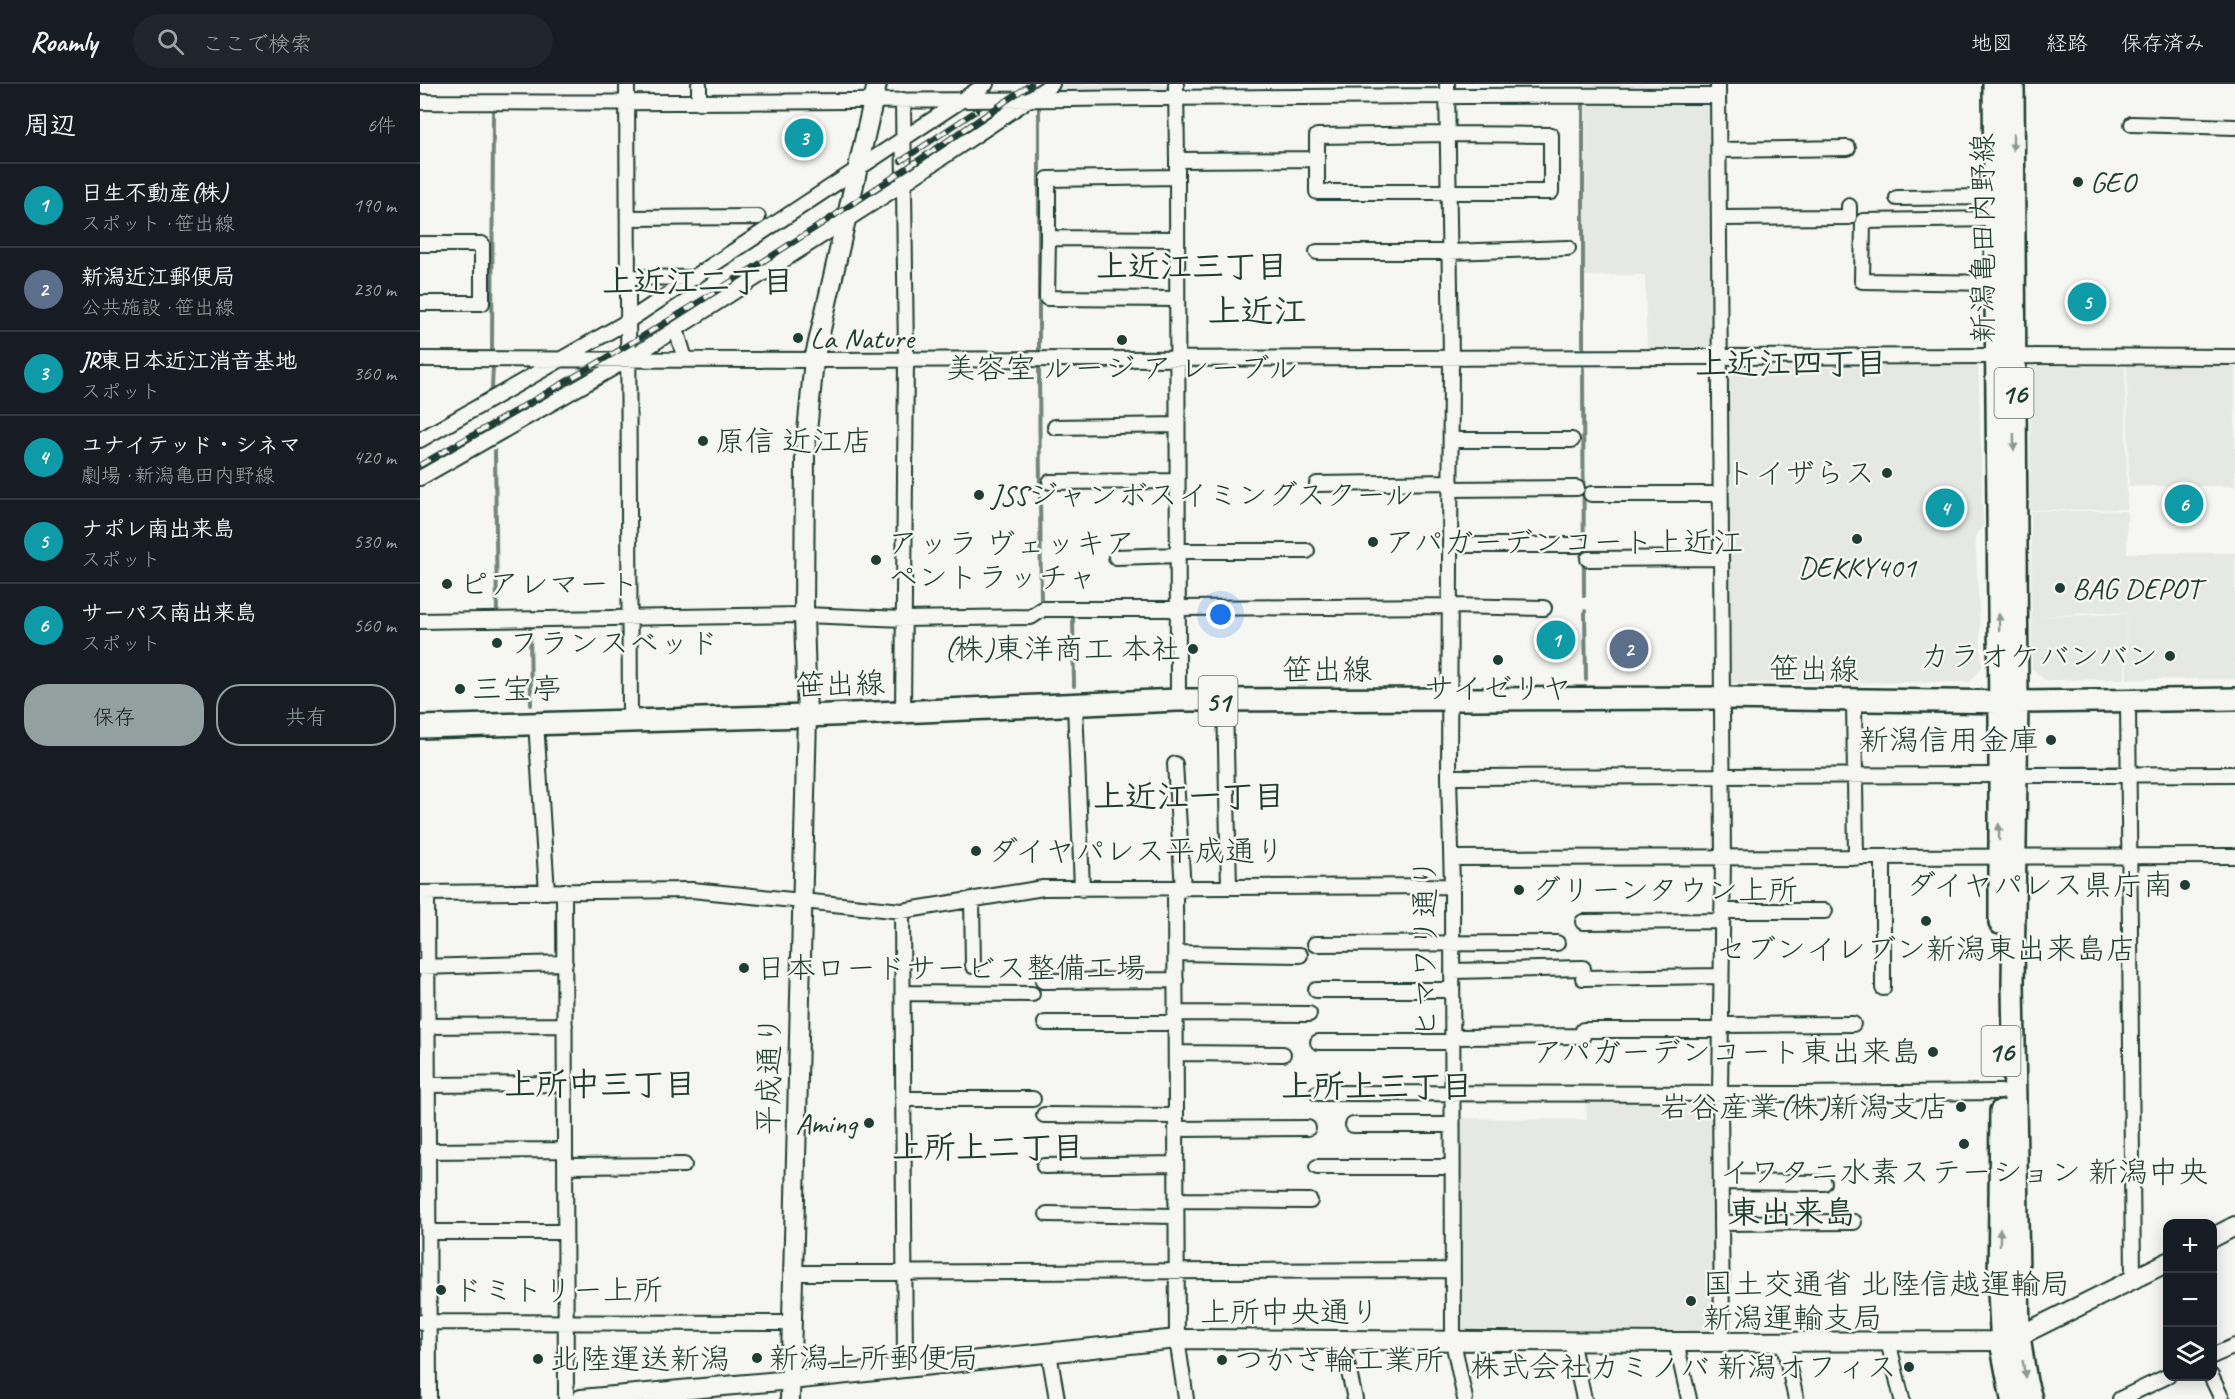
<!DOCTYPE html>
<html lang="ja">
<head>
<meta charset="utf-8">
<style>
	body { margin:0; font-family:Caveat,"Klee One",sans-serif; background:#20242c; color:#f1f3f6 }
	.controls { position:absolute; right:18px; bottom:18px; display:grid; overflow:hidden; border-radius:12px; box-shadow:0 3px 15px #0003 }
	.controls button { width:54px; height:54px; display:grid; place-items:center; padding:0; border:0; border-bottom:2px solid #363941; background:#171b24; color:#f1f3f6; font:30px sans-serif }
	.you { position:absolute; left:801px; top:531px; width:21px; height:21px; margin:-15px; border:4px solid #fff; border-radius:50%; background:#1a73e8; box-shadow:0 0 0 9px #1a73e833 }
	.badge { display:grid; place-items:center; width:39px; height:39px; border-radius:50%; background:#92a19f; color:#fff; font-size:20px; font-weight:700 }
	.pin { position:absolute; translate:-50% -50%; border:3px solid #fff; box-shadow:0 2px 6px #0006 }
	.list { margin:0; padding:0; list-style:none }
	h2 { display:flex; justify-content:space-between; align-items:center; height:78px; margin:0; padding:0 24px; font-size:26px }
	h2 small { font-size:20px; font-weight:400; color:#9ea1a6 }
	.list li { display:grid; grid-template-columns:39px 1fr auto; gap:18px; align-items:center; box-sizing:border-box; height:84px; padding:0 24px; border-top:2px solid #363941 }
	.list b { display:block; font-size:22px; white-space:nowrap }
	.list p { margin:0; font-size:20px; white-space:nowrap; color:#9ea1a6 }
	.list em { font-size:20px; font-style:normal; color:#9ea1a6 }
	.actions { display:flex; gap:12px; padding:18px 24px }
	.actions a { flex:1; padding:14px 0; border:2px solid #92a19f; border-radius:24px; text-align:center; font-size:21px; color:#92a19f }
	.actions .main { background:#92a19f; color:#111 }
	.icon { flex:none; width:33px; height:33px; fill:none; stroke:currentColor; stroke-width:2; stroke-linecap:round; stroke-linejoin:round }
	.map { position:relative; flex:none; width:1815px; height:1315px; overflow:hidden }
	header { display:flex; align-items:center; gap:36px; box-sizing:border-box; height:84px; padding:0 30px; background:#171b24; border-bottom:2px solid #363941 }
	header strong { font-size:28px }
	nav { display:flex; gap:33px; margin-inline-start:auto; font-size:21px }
	.search { width:420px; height:54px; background:#20242c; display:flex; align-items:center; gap:15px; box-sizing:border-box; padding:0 21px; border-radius:33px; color:#9ea1a6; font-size:22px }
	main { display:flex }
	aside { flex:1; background:#171b24 }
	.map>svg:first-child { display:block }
	.built { fill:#e6e8e4 }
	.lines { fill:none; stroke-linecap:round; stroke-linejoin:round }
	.stream { stroke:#72847d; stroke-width:4 }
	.street-casing { stroke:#1f3d34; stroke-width:18 }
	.secondary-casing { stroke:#1f3d34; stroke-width:22 }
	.primary-casing { stroke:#1f3d34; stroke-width:26 }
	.street { stroke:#f6f6f2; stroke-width:14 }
	.secondary { stroke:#f6f6f2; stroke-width:18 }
	.primary { stroke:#f6f6f2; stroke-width:21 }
	.rail-casing { stroke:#1f3d34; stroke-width:6 }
	.rail { stroke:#f6f6f2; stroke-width:4; stroke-dasharray:11; stroke-linecap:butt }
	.oneway { fill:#8a9a93 }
	.poi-dot { fill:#1f3d34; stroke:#f6f6f2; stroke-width:2 }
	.labels { text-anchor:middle; stroke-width:5; stroke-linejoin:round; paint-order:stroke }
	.shield { fill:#f6f6f2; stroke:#60746d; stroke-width:1.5 }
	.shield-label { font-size:28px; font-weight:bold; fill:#1f3d34 }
	.poi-label { font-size:30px; fill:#1f3d34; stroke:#f6f6f2; text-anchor:start }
	.street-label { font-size:30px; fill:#1f3d34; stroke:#f6f6f2 }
	.neighbourhood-label { font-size:32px; font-weight:bold; fill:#1f3d34; stroke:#f6f6f2 }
	.quarter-label { font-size:33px; font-weight:bold; fill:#1f3d34; stroke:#f6f6f2 }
</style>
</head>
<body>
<header>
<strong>Roamly</strong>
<div class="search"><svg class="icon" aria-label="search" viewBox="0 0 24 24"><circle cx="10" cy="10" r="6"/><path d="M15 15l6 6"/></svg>ここで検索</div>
<nav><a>地図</a><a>経路</a><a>保存済み</a></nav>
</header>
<main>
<aside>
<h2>周辺<small>6件</small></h2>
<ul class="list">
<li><span class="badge" style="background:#0f9aa8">1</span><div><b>日生不動産(株)</b><p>スポット · 笹出線</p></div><em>190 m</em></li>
<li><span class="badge" style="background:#5c6f8a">2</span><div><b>新潟近江郵便局</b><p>公共施設 · 笹出線</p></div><em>230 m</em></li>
<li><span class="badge" style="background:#0f9aa8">3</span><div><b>JR東日本近江消音基地</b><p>スポット</p></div><em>360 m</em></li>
<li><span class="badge" style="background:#0f9aa8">4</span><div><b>ユナイテッド・シネマ</b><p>劇場 · 新潟亀田内野線</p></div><em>420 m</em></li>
<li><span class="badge" style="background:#0f9aa8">5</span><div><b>ナポレ南出来島</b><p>スポット</p></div><em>530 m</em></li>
<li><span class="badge" style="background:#0f9aa8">6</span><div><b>サーパス南出来島</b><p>スポット</p></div><em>560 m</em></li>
</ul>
<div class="actions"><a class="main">保存</a><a>共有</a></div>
</aside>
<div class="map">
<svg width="1815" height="1315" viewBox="0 0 1815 1315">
	<rect width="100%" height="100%" fill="#f6f6f2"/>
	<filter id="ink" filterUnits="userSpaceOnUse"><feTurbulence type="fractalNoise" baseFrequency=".0167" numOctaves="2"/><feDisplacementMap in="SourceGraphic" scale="12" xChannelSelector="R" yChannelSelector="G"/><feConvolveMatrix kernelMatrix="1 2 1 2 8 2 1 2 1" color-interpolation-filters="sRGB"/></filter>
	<g filter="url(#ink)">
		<path class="built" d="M 644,0 L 749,0 L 749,9 L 628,11 Z
			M 1166,0 L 1295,0 L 1293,270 L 1227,270 L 1225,191 L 1165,192 Z
			M 1558,280 L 1563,442 L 1555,452 L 1562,584 L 1550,598 L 1306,599 L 1306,286 Z
			M 1815,281 L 1815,402 L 1709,402 L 1707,282 Z
			M 1611,282 L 1705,283 L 1707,425 L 1610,426 Z
			M 1611,427 L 1707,427 L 1707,469 L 1815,469 L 1815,595 L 1707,595 L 1706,518 L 1706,529 L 1681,528 L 1617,533 L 1706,530 L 1705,595 L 1625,596 L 1612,584 Z
			M 1166,1013 L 1296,1013 L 1298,1247 L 1039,1245 L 1037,1034 L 1167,1036 Z"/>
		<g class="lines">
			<path class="stream" d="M 1161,17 L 1163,17 L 1163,266
				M 619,270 L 619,21 L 622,21
				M 72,271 L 73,25
				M 647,282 L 654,282
				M 663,282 L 672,282
				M 723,282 L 747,282
				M 700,283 L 713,283
				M 681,284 L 690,283
				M 1163,284 L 1164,512
				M 72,304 L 73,282
				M 75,367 L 77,531
				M 621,522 L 619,282 L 625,282
				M 1165,527 L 1166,596
				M 650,531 L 653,531 L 654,602
				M 108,540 L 110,540 L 111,621"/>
			<defs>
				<path id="street" d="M 207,0 L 210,636
					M 279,0 L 279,19
					M 756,0 L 757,76 L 897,75
					M 1027,0 L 1031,273 L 1029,693 L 1032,802 L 1033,1257 L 1045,1315
					M 1298,0 L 1303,774 L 1300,1009 L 1302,1257
					M 0,18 C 433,21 866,9 1298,12
					M 1712,40 L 1815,43
					M 1027,50 L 1131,51 L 1131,108 L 897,108 L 897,52 Z
					M 1299,66 L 1428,64
					M 757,76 L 758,616
					M 1477,114 L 1575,113
					M 208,134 L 338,133
					M 1299,134 L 1429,133 L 1429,122
					M 1575,135 L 1443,137 L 1442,197 L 1576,199
					M 628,154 L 628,95 L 757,93
					M 0,160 L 62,160 L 62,219 L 0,219
					M 897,168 L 1028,168 L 1148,164
					M 208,193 L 274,194
					M 757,215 L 627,214 L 628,154 L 757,155
					M 256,245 L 265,275
					M 0,275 L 394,276 L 1577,272 L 1815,273
					M 635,343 L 757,341
					M 0,356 L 208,237 L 566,0
					M 1031,356 L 1152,356
					M 0,394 L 209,275 L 484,99 L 632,0
					M 630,398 L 757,397
					M 897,400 L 1031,398
					M 1031,405 L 1157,404
					M 1171,410 L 1300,410
					M 1030,461 L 1159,461
					M 757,467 L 887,467
					M 696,473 L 758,471
					M 1168,475 L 1301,474
					M 0,537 L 384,531 L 484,535 L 611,533 L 623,525 L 1030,522 L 1124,524
					M 1434,616 L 1436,774
					M 805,617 L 809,803
					M 1708,618 L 1713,1195
					M 655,620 L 662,805
					M 483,628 L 486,276 L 483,16
					M 116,638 L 127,808
					M 755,680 L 763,805
					M 1596,691 L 1815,690
					M 1029,693 L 1579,691
					M 1032,774 L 1815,772
					M 1463,774 L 1463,904
					M 755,805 L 757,1255 L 766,1315
					M 144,807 L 146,1315
					M 0,809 L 272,806 L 482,827 L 623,804 L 1032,802
					M 7,809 L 9,1315
					M 552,815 L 553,882
					M 482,827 L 485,1284
					M 1302,827 L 1405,827
					M 1163,838 L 1302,837
					M 895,860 L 1137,859
					M 756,869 L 880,871
					M 0,883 L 145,879
					M 1032,887 L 1163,884
					M 1163,894 L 1301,892
					M 623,897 L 756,896
					M 896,906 L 1032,906
					M 483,909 L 612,910
					M 755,929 L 889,930
					M 625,939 L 755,939
					M 1301,941 L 1433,940
					M 6,942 L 145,941
					M 1163,946 L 1301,946
					M 1033,953 L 1163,952
					M 898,958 L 1032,958
					M 756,969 L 863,970
					M 7,1001 L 144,1000
					M 897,1009 L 1375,1010 L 1581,1008
					M 483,1015 L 613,1015
					M 624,1031 L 755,1032
					M 933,1041 L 1032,1041
					M 756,1045 L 888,1044
					M 7,1067 L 145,1066
					M 145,1082 L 264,1081
					M 624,1082 L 756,1080
					M 897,1083 L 1032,1083
					M 1301,1098 L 1404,1099
					M 756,1116 L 890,1117
					M 627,1130 L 756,1132
					M 1301,1139 L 1434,1138
					M 14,1148 L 145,1148
					M 373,1189 L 1032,1186
					M 2,1238 L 372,1239
					M 922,1257 L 935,1315
					M 1151,1257 L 1164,1315
					M 1363,1257 L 1376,1315
					M 1468,1257 L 1482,1315
					M 1256,1258 L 1269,1315
					M 629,1269 L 637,1315
					M 1792,1272 L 1815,1262
					M 1791,1292 L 1802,1315
					M 1700,1315 L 1748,1292"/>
				<path id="secondary" d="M 1792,1154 L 1815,1142
					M 161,1315 L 371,1296 L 757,1255 L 1256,1258 L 1582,1257 L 1599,1252 L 1748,1178
					M 370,1315 L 387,632 L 384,531 L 385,368 L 394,276 L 457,0"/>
				<path id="primary" d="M 1574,0 L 1580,633 L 1580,839
					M 1593,0 L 1597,618 L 1593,900 L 1599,1252 L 1606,1298 L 1611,1315
					M 0,643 L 387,632 L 758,616 L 1302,614 L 1597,618 L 1815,615
					M 1581,1027 L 1579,1207 L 1582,1263 L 1592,1315"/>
			</defs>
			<use href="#street" class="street-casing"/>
			<use href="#secondary" class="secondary-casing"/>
			<use href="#primary" class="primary-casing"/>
			<use href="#street" class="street"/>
			<use href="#secondary" class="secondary"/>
			<use href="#primary" class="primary"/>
			<defs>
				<path id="rail" d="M 481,77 L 556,27
					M 0,381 C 107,320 215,259 320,192 C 418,130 515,66 611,0"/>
			</defs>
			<use href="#rail" class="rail-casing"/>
			<use href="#rail" class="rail"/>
		</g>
		<defs><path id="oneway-solid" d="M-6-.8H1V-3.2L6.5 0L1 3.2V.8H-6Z" transform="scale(1.5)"/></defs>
		<g class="oneway">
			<use href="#oneway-solid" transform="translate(1593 58) rotate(90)"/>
			<use href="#oneway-solid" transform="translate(1594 358) rotate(89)"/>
			<use href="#oneway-solid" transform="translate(1579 538) rotate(-91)"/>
			<use href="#oneway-solid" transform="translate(1579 748) rotate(-91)"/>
			<use href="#oneway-solid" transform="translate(1580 1153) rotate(-89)"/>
			<use href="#oneway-solid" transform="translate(1604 1285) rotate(81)"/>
		</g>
	</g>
	<g class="poi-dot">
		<circle cx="1658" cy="98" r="6"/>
		<circle cx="378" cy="254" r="6"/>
		<circle cx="702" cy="256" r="6"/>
		<circle cx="283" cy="357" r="6"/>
		<circle cx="1467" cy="389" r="6"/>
		<circle cx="559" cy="411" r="6"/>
		<circle cx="1437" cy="455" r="6"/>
		<circle cx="953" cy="458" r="6"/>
		<circle cx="456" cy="476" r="6"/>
		<circle cx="27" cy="500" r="6"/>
		<circle cx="1640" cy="504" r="6"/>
		<circle cx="77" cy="559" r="6"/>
		<circle cx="773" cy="565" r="6"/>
		<circle cx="1750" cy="572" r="6"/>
		<circle cx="1078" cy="576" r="6"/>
		<circle cx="40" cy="605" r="6"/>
		<circle cx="1631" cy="656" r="6"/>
		<circle cx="556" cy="767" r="6"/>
		<circle cx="1765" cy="801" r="6"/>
		<circle cx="1099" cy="806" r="6"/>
		<circle cx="1506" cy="837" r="6"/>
		<circle cx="324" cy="884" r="6"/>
		<circle cx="1513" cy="968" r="6"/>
		<circle cx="1541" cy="1023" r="6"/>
		<circle cx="449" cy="1039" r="6"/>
		<circle cx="1544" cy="1060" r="6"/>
		<circle cx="21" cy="1206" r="6"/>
		<circle cx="1271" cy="1217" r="6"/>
		<circle cx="337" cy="1274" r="6"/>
		<circle cx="118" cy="1275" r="6"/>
		<circle cx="802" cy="1276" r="6"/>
		<circle cx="1489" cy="1283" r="6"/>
	</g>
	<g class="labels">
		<g class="shield">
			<rect x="1574.5" y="284" width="39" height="50" rx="4.5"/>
			<rect x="778.5" y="592" width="39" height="50" rx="4.5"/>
			<rect x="1561.5" y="942" width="39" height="50" rx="4.5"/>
		</g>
		<g class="shield-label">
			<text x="1594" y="319">16</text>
			<text x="798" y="627">51</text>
			<text x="1581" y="977">16</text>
		</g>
		<g class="poi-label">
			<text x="1670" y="108">GEO</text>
			<text x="390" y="264">La Nature</text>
			<text x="702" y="294" text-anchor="middle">美容室 ルージ ア レーブル</text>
			<text x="295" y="367">原信 近江店</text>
			<text x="1455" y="399" text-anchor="end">トイザらス</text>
			<text x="571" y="421">JSSジャンボスイミングスクール</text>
			<text x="965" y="468">アパガーデンコート上近江</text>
			<text x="468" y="469">アッラ ヴェッキア<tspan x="468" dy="34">ペントラッチャ</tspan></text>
			<text x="1437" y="493" text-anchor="middle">DEKKY401</text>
			<text x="39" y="510">ピアレマート</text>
			<text x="1652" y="514">BAG DEPOT</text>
			<text x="89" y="569">フランスベッド</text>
			<text x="761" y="575" text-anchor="end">(株)東洋商工 本社</text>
			<text x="1738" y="582" text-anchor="end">カラオケバンバン</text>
			<text x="1078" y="614" text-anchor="middle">サイゼリヤ</text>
			<text x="52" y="615">三宝亭</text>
			<text x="1619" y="666" text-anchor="end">新潟信用金庫</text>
			<text x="568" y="777">ダイヤパレス平成通り</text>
			<text x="1753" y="811" text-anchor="end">ダイヤパレス県庁南</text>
			<text x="1111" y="816">グリーンタウン上所</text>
			<text x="1506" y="875" text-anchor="middle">セブンイレブン新潟東出来島店</text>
			<text x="336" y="894">日本ロードサービス整備工場</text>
			<text x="1501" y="978" text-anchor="end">アパガーデンコート東出来島</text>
			<text x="1529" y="1033" text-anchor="end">岩谷産業(株)新潟支店</text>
			<text x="437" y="1049" text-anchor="end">Aming</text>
			<text x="1544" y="1098" text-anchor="middle">イワタニ水素ステーション 新潟中央</text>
			<text x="1283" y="1210">国土交通省 北陸信越運輸局<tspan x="1283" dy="34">新潟運輸支局</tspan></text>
			<text x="33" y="1216">ドミトリー上所</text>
			<text x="349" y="1284">新潟上所郵便局</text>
			<text x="130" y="1285">北陸運送新潟</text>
			<text x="814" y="1286">つかさ輪工業所</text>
			<text x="1477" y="1293" text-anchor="end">株式会社カミノバ 新潟オフィス</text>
		</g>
		<g class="street-label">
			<text transform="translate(1563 154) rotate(-90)" y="10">新潟亀田内野線</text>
			<text transform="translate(1394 585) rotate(1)" y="10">笹出線</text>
			<text x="907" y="596">笹出線</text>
			<text transform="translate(420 600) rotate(-2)" y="10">笹出線</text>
			<text transform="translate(1005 864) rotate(-90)" y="10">ヒマワリ通り</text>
			<text transform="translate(349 991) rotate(-89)" y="10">平成通り</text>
			<text x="870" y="1238">上所中央通り</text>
		</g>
		<g class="neighbourhood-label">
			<text x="772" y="193">上近江三丁目</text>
			<text x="278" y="208">上近江二丁目</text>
			<text x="1371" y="290">上近江四丁目</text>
			<text x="769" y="723">上近江一丁目</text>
			<text x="180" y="1011">上所中三丁目</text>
			<text x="957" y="1013">上所上三丁目</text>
			<text x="568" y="1074">上所上二丁目</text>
			<text x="1372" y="1139">東出来島</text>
		</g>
		<g class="quarter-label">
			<text x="837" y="238">上近江</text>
		</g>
	</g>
</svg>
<div class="controls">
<button>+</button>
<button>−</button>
<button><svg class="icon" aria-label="layers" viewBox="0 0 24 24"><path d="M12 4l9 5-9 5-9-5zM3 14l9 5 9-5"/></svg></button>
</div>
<div class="you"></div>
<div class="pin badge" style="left:1136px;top:556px;background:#0f9aa8">1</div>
<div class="pin badge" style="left:1209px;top:565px;background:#5c6f8a">2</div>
<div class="pin badge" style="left:384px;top:54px;background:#0f9aa8">3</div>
<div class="pin badge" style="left:1525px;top:424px;background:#0f9aa8">4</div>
<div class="pin badge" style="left:1667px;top:218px;background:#0f9aa8">5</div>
<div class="pin badge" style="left:1764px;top:420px;background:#0f9aa8">6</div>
</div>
</main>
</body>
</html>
